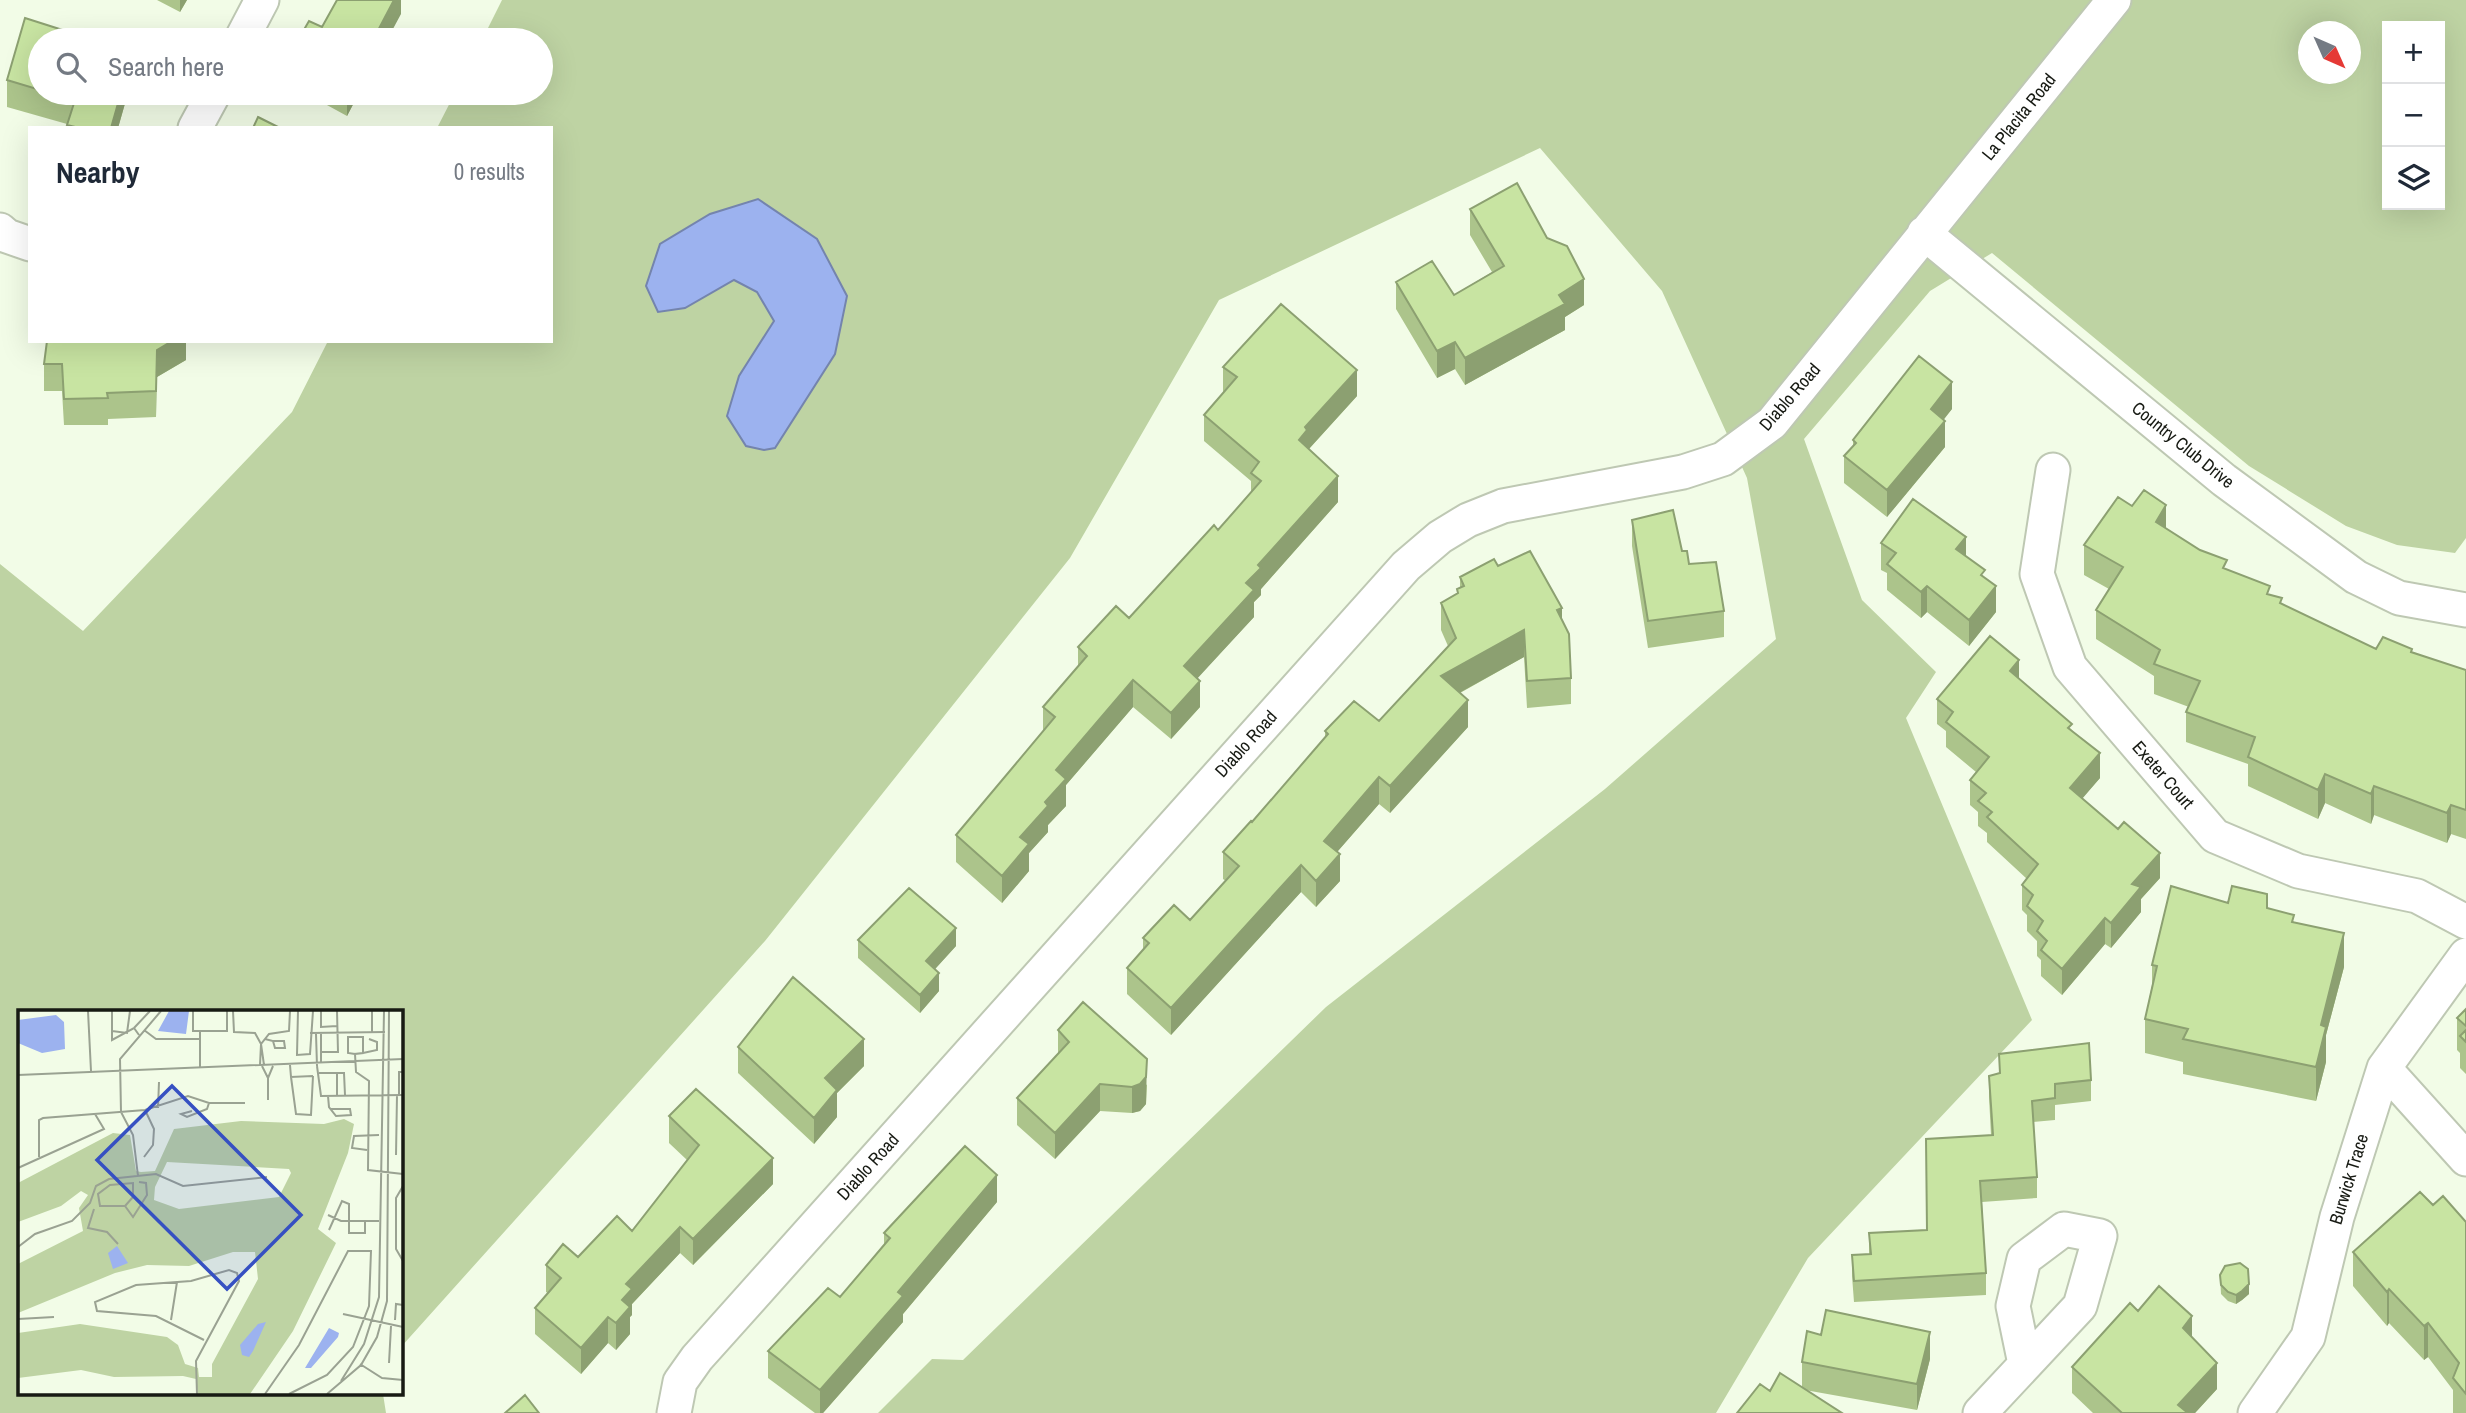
<!DOCTYPE html>
<html lang="en">
<head>
<meta charset="utf-8">
<style>
	body { margin:0; font-family:"Archivo Narrow",sans-serif; background:#f6f6f7; color:#1f2937 }
	.controls { position:absolute; right:21px; top:21px; display:grid; overflow:hidden; border-radius:0px; box-shadow:0 7px 28px #0002 }
	.controls button { width:63px; height:63px; display:grid; place-items:center; padding:0; border:0; border-bottom:2px solid #e0e1e3; background:#fff; color:#1f2937; font:35px sans-serif }
	.compass { position:absolute; left:2298px; top:21px; width:63px; height:63px; border-radius:50%; background:#fff; box-shadow:0 7px 28px #0002; rotate:135deg }
	.list { margin:0; padding:0; list-style:none }
	h2 { display:flex; justify-content:space-between; align-items:center; height:91px; margin:0; padding:0 28px; font-size:30px }
	h2 small { font-size:23px; font-weight:400; color:#747a83 }
	.icon { flex:none; width:38px; height:38px; fill:none; stroke:currentColor; stroke-width:2; stroke-linecap:round; stroke-linejoin:round }
	.map { position:relative; flex:none; width:2466px; height:1413px; overflow:hidden }
	.search { position:absolute; background:#fff; box-shadow:0 7px 28px #0002; left:28px; top:28px; width:525px; height:77px; display:flex; align-items:center; gap:18px; box-sizing:border-box; padding:0 24px; border-radius:38px; color:#747a83; font-size:26px }
	.panel { position:absolute; background:#fff; box-shadow:0 7px 28px #0002; left:28px; top:126px; width:525px; height:217px; border-radius:0px }
	.map>svg:first-child { display:block }
	.green { fill:#bed3a3; fill-rule:evenodd }
	.water { fill:#9cb2ef; stroke:#7484ad; stroke-width:2 }
	.lines { fill:none; stroke-linecap:round; stroke-linejoin:round }
	.minor-casing { stroke:#bec8b3; stroke-width:37 }
	.minor { stroke:#fff; stroke-width:33 }
	.wall { fill:#acc48b }
	.shaded-wall { fill:#8ca071 }
	.building { fill:#c8e4a2; stroke:#8ca071; stroke-width:2 }
	.labels { text-anchor:middle; stroke-width:7; stroke-linejoin:round; paint-order:stroke }
	.street-label { font-size:18px; fill:#171a13; stroke:#fff }
	.inset-road { fill:none; stroke:#9aa292; stroke-width:2 }
	.view { fill:#3650c2; fill-opacity:0.15; stroke:#3650c2; stroke-width:3.5 }
	.inset-edge { fill:none; stroke:#171a13; stroke-width:3.5 }
</style>
</head>
<body>
<div class="map">
<svg width="2466" height="1413" viewBox="0 0 2466 1413">
	<rect width="100%" height="100%" fill="#f2fce7"/>
	<path class="green" d="M 502,0 L 2466,0 L 2466,538 L 2455,553 L 2397,545 L 2346,526 L 2249,466 L 1992,253 L 1930,291 L 1804,439 L 1862,600 L 1936,672 L 1906,718 L 2032,1020 L 1808,1258 L 1716,1413 L 878,1413 L 932,1359 L 963,1360 L 1326,1007 L 1605,789 L 1776,639 L 1747,478 L 1662,291 L 1540,148 L 1219,300 L 1070,558 L 765,941 L 401,1347 L 401,1012 L 19,1012 L 19,1394 L 383,1394 L 386,1413 L 0,1413 L 0,564 L 83,631 L 292,412 L 328,341 L 551,341 L 551,128 L 437,128 L 455,93 L 541,93 L 541,40 L 482,40 ZM 2387,26 L 2440,26 L 2440,205 L 2387,205 ZM 2308,32 L 2350,32 L 2350,74 L 2308,74 Z"/>
	<path class="water" d="M 758,199 L 817,239 L 847,296 L 835,354 L 775,448 L 764,450 L 746,446 L 727,416 L 739,376 L 774,321 L 757,292 L 734,280 L 685,308 L 658,312 L 646,286 L 660,244 L 710,214 Z"/>
	<g class="lines">
		<defs>
			<path id="minor" d="M 241,40 L 262,0
				M 195,128 L 214,93
				M 0,230 L 7,236 L 30,244
				M 1924,233 L 2224,480 L 2356,577 L 2399,598 L 2466,610
				M 2053,470 L 2037,574 L 2070,667 L 2215,836 L 2298,871 L 2417,896 L 2466,922
				M 2384,1068 L 2466,1159
				M 674,1413 L 680,1382 L 697,1358 L 1406,566 L 1440,537 L 1468,520 L 1503,506 L 1683,472 L 1723,459 L 1772,423 L 2114,0
				M 1980,1413 L 2080,1306 L 2100,1236 L 2064,1229 L 2024,1259 L 2013,1306 L 2025,1364
				M 2255,1413 L 2308,1337 L 2337,1217 L 2384,1068 L 2466,955"/>
		</defs>
		<use href="#minor" class="minor-casing"/>
		<use href="#minor" class="minor"/>
	</g>
	<path class="wall" d="M 157,0 L 187,0 L 180,12 Z
		M 40,40 L 40,93 L 128,93 L 118,128 L 67,128 L 67,124 L 7,107 L 7,80 Z
		M 305,93 L 359,93 L 347,116 Z
		M 1470,209 L 1584,305 L 1565,317 L 1565,330 L 1465,385 L 1455,369 L 1437,378 L 1396,309 L 1396,282 L 1454,295 L 1492,272 L 1470,235 Z
		M 186,341 L 186,360 L 157,377 L 156,417 L 108,419 L 108,425 L 64,425 L 62,391 L 44,391 L 44,364 Z
		M 1223,367 L 1357,396 L 1309,449 L 1338,502 L 1261,589 L 1261,595 L 1254,602 L 1254,617 L 1197,678 L 1200,707 L 1171,739 L 1133,707 L 1066,785 L 1066,806 L 1048,825 L 1048,832 L 1029,853 L 1029,871 L 1002,903 L 956,862 L 956,835 L 1043,731 L 1043,707 L 1078,667 L 1078,647 L 1129,618 L 1218,530 L 1251,493 L 1251,481 L 1204,441 L 1204,415 L 1223,393 Z
		M 1952,409 L 1943,419 L 1945,447 L 1887,517 L 1844,483 L 1844,456 L 1853,447 L 1853,440 Z
		M 1632,520 L 1682,551 L 1689,564 L 1724,611 L 1724,637 L 1648,648 L 1632,546 Z
		M 2166,528 L 2227,570 L 2270,595 L 2282,604 L 2376,649 L 2412,652 L 2466,670 L 2466,839 L 2451,834 L 2447,843 L 2374,815 L 2371,824 L 2325,803 L 2318,819 L 2248,786 L 2248,764 L 2186,742 L 2186,712 L 2189,707 L 2154,694 L 2154,676 L 2096,639 L 2096,610 L 2109,589 L 2084,575 L 2084,545 Z
		M 1881,543 L 1966,556 L 1985,578 L 1996,612 L 1969,646 L 1927,612 L 1921,618 L 1887,590 L 1887,573 L 1881,570 Z
		M 1498,566 L 1562,619 L 1571,678 L 1571,704 L 1527,708 L 1524,657 L 1460,693 L 1468,727 L 1390,813 L 1379,804 L 1337,852 L 1340,881 L 1316,907 L 1301,892 L 1171,1035 L 1127,994 L 1127,968 L 1143,950 L 1143,938 L 1190,920 L 1226,881 L 1223,879 L 1223,852 L 1252,822 L 1325,737 L 1325,731 L 1379,721 L 1448,646 L 1441,630 L 1441,603 L 1457,594 L 1457,589 L 1460,588 L 1460,577 Z
		M 2019,679 L 2072,730 L 2100,778 L 2082,798 L 2160,878 L 2141,899 L 2141,912 L 2111,948 L 2105,944 L 2062,995 L 2041,976 L 2041,960 L 2037,956 L 2037,941 L 2027,931 L 2027,915 L 2022,910 L 2022,885 L 2027,879 L 1987,842 L 1987,833 L 1978,826 L 1978,812 L 1970,805 L 1970,780 L 1976,772 L 1946,747 L 1946,731 L 1937,724 L 1937,699 Z
		M 2228,903 L 2267,908 L 2294,922 L 2344,967 L 2326,1035 L 2326,1062 L 2316,1101 L 2183,1074 L 2183,1062 L 2145,1053 L 2145,1019 L 2152,985 L 2152,965 Z
		M 858,940 L 956,946 L 935,969 L 939,991 L 920,1013 L 858,958 Z
		M 2466,1009 L 2466,1074 L 2460,1068 L 2460,1053 L 2457,1050 L 2457,1018 Z
		M 1058,1030 L 1147,1085 L 1146,1104 L 1140,1111 L 1132,1113 L 1100,1111 L 1055,1159 L 1017,1125 L 1017,1098 L 1058,1054 Z
		M 738,1047 L 864,1066 L 837,1093 L 837,1117 L 814,1144 L 738,1073 Z
		M 1999,1054 L 2091,1080 L 2091,1101 L 2055,1105 L 2055,1120 L 2033,1122 L 2037,1177 L 2037,1198 L 1982,1202 L 1986,1273 L 1986,1295 L 1854,1302 L 1852,1276 L 1852,1255 L 1869,1254 L 1869,1233 L 1927,1230 L 1991,1135 L 1989,1097 L 1989,1076 L 1999,1073 Z
		M 669,1116 L 773,1184 L 693,1265 L 680,1253 L 632,1304 L 632,1315 L 630,1317 L 630,1334 L 616,1350 L 608,1343 L 581,1374 L 535,1334 L 535,1308 L 548,1293 L 546,1292 L 546,1265 L 578,1257 L 632,1231 L 687,1160 L 669,1143 Z
		M 997,1202 L 903,1314 L 903,1322 L 823,1413 L 815,1413 L 768,1378 L 768,1351 L 840,1297 L 884,1246 L 884,1233 Z
		M 2433,1205 L 2466,1222 L 2466,1413 L 2453,1413 L 2453,1390 L 2428,1357 L 2424,1360 L 2389,1323 L 2387,1326 L 2353,1286 L 2353,1252 Z
		M 2220,1275 L 2249,1294 L 2242,1300 L 2236,1304 L 2228,1301 L 2221,1294 Z
		M 2138,1311 L 2192,1338 L 2217,1389 L 2195,1413 L 2093,1413 L 2072,1393 L 2072,1367 Z
		M 1930,1359 L 1917,1410 L 1805,1390 L 1770,1391 L 1802,1387 L 1802,1362 Z"/>
	<path class="shaded-wall" d="M 180,0 L 187,0 L 180,12 Z
		M 394,0 L 401,0 L 401,14 L 387,40 L 373,40 Z
		M 121,93 L 128,93 L 118,128 L 111,128 Z
		M 347,93 L 359,93 L 347,116 Z
		M 1584,279 L 1584,305 L 1565,317 L 1565,330 L 1465,385 L 1465,358 Z
		M 172,341 L 186,341 L 186,360 L 157,377 L 156,417 L 157,350 Z
		M 1455,342 L 1455,369 L 1437,378 L 1437,351 Z
		M 1357,370 L 1357,396 L 1307,451 L 1299,440 L 1305,427 Z
		M 1952,382 L 1952,409 L 1931,436 L 1931,409 Z
		M 1945,421 L 1945,447 L 1887,517 L 1887,490 Z
		M 1338,476 L 1338,502 L 1261,589 L 1261,595 L 1254,602 L 1254,617 L 1184,693 L 1184,666 L 1258,565 Z
		M 2166,505 L 2166,535 L 2156,522 Z
		M 1966,537 L 1966,563 L 1956,549 Z
		M 1927,586 L 1927,612 L 1921,618 L 1921,592 Z
		M 1996,586 L 1996,612 L 1969,646 L 1969,620 Z
		M 1562,608 L 1562,635 L 1557,610 Z
		M 1524,630 L 1524,657 L 1441,703 L 1441,676 Z
		M 2019,660 L 2019,685 L 2010,671 Z
		M 1133,680 L 1133,707 L 1066,785 L 1066,806 L 1048,825 L 1048,832 L 1029,853 L 1029,871 L 1002,903 L 1002,876 L 1020,837 L 1056,770 Z
		M 1200,681 L 1200,707 L 1171,739 L 1171,713 Z
		M 1468,700 L 1468,727 L 1390,813 L 1390,786 Z
		M 2100,753 L 2100,778 L 2070,813 L 2070,788 Z
		M 2325,774 L 2325,803 L 2318,819 L 2318,790 Z
		M 1379,777 L 1379,804 L 1324,867 L 1324,841 Z
		M 2374,786 L 2374,815 L 2371,824 L 2371,794 Z
		M 2451,805 L 2451,834 L 2447,843 L 2447,813 Z
		M 2160,853 L 2160,878 L 2141,899 L 2141,912 L 2111,948 L 2111,923 L 2132,884 Z
		M 1340,854 L 1340,881 L 1316,907 L 1316,881 Z
		M 1301,865 L 1301,892 L 1171,1035 L 1171,1008 Z
		M 2105,918 L 2105,944 L 2062,995 L 2062,969 Z
		M 956,928 L 956,946 L 926,979 L 926,961 Z
		M 2344,933 L 2344,967 L 2326,1035 L 2326,1062 L 2316,1101 L 2316,1067 L 2321,1025 Z
		M 939,973 L 939,991 L 920,1013 L 920,995 Z
		M 864,1039 L 864,1066 L 837,1093 L 837,1117 L 814,1144 L 814,1118 L 825,1078 Z
		M 1147,1059 L 1146,1104 L 1140,1111 L 1132,1113 L 1132,1087 Z
		M 1100,1084 L 1100,1111 L 1055,1159 L 1055,1133 Z
		M 773,1158 L 773,1184 L 693,1265 L 693,1239 Z
		M 997,1175 L 997,1202 L 903,1314 L 903,1322 L 823,1413 L 820,1413 L 820,1390 L 898,1292 Z
		M 680,1227 L 680,1253 L 632,1304 L 632,1315 L 630,1317 L 630,1334 L 616,1350 L 616,1323 L 626,1284 Z
		M 2249,1284 L 2249,1294 L 2242,1300 L 2236,1304 L 2236,1295 Z
		M 2389,1289 L 2389,1323 L 2387,1326 L 2387,1292 Z
		M 2192,1316 L 2192,1342 L 2183,1328 Z
		M 608,1317 L 608,1343 L 581,1374 L 581,1348 Z
		M 2428,1323 L 2428,1357 L 2424,1360 L 2424,1326 Z
		M 1930,1332 L 1930,1359 L 1917,1410 L 1917,1384 Z
		M 2217,1363 L 2217,1389 L 2195,1413 L 2178,1413 L 2178,1405 Z"/>
	<path class="building" d="M 337,0 L 394,0 L 373,40 L 298,40 L 309,21 L 322,27 Z
		M 25,18 L 94,40 L 40,40 L 40,90 L 7,80 Z
		M 106,35 L 109,40 L 101,40 Z
		M 51,93 L 121,93 L 111,128 L 79,128 L 67,125 L 75,100 Z
		M 258,117 L 280,128 L 253,128 Z
		M 1517,183 L 1547,238 L 1567,246 L 1584,279 L 1559,295 L 1565,304 L 1465,358 L 1455,342 L 1437,351 L 1396,282 L 1432,261 L 1454,295 L 1504,266 L 1470,209 Z
		M 1281,304 L 1357,370 L 1305,427 L 1307,430 L 1299,440 L 1338,476 L 1258,565 L 1261,568 L 1246,583 L 1254,590 L 1184,666 L 1200,681 L 1171,713 L 1133,680 L 1056,770 L 1066,779 L 1045,802 L 1048,806 L 1020,837 L 1029,844 L 1002,876 L 956,835 L 1055,717 L 1043,707 L 1087,656 L 1078,647 L 1116,606 L 1129,618 L 1214,525 L 1218,530 L 1261,481 L 1251,473 L 1259,462 L 1204,415 L 1237,377 L 1223,367 Z
		M 47,341 L 172,341 L 157,350 L 156,391 L 107,393 L 108,398 L 64,399 L 62,364 L 44,364 Z
		M 1919,356 L 1952,382 L 1931,409 L 1945,421 L 1887,490 L 1844,456 L 1856,443 L 1853,440 Z
		M 2144,490 L 2166,505 L 2156,522 L 2200,550 L 2227,560 L 2223,568 L 2270,586 L 2267,594 L 2282,598 L 2280,603 L 2376,649 L 2383,637 L 2412,649 L 2411,652 L 2466,670 L 2466,810 L 2451,805 L 2447,813 L 2374,786 L 2371,794 L 2325,774 L 2318,790 L 2248,757 L 2255,737 L 2186,712 L 2200,681 L 2154,664 L 2160,650 L 2096,610 L 2123,567 L 2084,545 L 2118,497 L 2132,506 Z
		M 1913,499 L 1966,537 L 1956,549 L 1985,570 L 1981,575 L 1996,586 L 1969,620 L 1927,586 L 1921,592 L 1887,564 L 1896,553 L 1881,543 Z
		M 1673,510 L 1682,551 L 1687,551 L 1689,564 L 1716,562 L 1724,611 L 1648,621 L 1632,520 Z
		M 1530,551 L 1562,608 L 1557,610 L 1569,634 L 1571,678 L 1527,681 L 1524,630 L 1441,676 L 1468,700 L 1390,786 L 1379,777 L 1324,841 L 1340,854 L 1316,881 L 1301,865 L 1171,1008 L 1127,968 L 1149,943 L 1143,938 L 1174,905 L 1190,920 L 1239,866 L 1223,852 L 1251,821 L 1252,822 L 1328,734 L 1325,731 L 1354,701 L 1379,721 L 1456,638 L 1441,603 L 1458,593 L 1457,589 L 1464,586 L 1460,577 L 1494,559 L 1498,566 Z
		M 1990,636 L 2019,660 L 2010,671 L 2072,724 L 2068,728 L 2100,753 L 2070,788 L 2118,829 L 2124,822 L 2160,853 L 2132,884 L 2141,887 L 2111,923 L 2105,918 L 2062,969 L 2041,950 L 2047,941 L 2037,931 L 2043,921 L 2027,906 L 2033,895 L 2022,885 L 2038,864 L 1987,817 L 1992,812 L 1978,801 L 1986,793 L 1970,780 L 1989,757 L 1946,722 L 1953,712 L 1937,699 Z
		M 2171,886 L 2228,903 L 2232,886 L 2267,894 L 2267,908 L 2294,915 L 2292,922 L 2344,933 L 2321,1025 L 2326,1027 L 2316,1067 L 2183,1039 L 2188,1029 L 2145,1019 L 2157,966 L 2152,965 Z
		M 909,888 L 956,928 L 926,961 L 939,973 L 920,995 L 858,940 Z
		M 793,977 L 864,1039 L 825,1078 L 837,1090 L 814,1118 L 738,1047 Z
		M 1083,1002 L 1147,1059 L 1146,1077 L 1140,1084 L 1132,1087 L 1100,1084 L 1055,1133 L 1017,1098 L 1069,1042 L 1058,1030 Z
		M 2466,1009 L 2466,1026 L 2457,1018 Z
		M 2466,1030 L 2466,1042 L 2460,1036 Z
		M 2089,1043 L 2091,1080 L 2055,1084 L 2055,1098 L 2032,1101 L 2037,1177 L 1980,1181 L 1986,1273 L 1854,1281 L 1852,1255 L 1871,1254 L 1869,1233 L 1927,1230 L 1926,1139 L 1993,1135 L 1989,1076 L 2000,1073 L 1999,1054 Z
		M 696,1089 L 773,1158 L 693,1239 L 680,1227 L 626,1284 L 632,1289 L 622,1300 L 630,1307 L 616,1323 L 608,1317 L 581,1348 L 535,1308 L 561,1278 L 546,1265 L 563,1244 L 578,1257 L 617,1216 L 632,1231 L 699,1145 L 669,1116 Z
		M 965,1146 L 997,1175 L 898,1292 L 903,1296 L 820,1390 L 768,1351 L 828,1288 L 840,1297 L 890,1238 L 884,1233 Z
		M 2420,1192 L 2433,1205 L 2443,1196 L 2466,1222 L 2466,1394 L 2453,1378 L 2459,1363 L 2428,1323 L 2424,1326 L 2389,1289 L 2387,1292 L 2353,1252 Z
		M 2240,1263 L 2248,1269 L 2249,1284 L 2242,1291 L 2236,1295 L 2228,1292 L 2221,1285 L 2220,1275 L 2225,1266 Z
		M 2159,1286 L 2192,1316 L 2183,1328 L 2217,1363 L 2178,1405 L 2188,1413 L 2122,1413 L 2072,1367 L 2130,1303 L 2138,1311 Z
		M 1826,1310 L 1930,1332 L 1917,1384 L 1802,1362 L 1807,1331 L 1821,1335 Z
		M 1780,1373 L 1842,1413 L 1737,1413 L 1760,1384 L 1770,1391 Z
		M 525,1395 L 539,1413 L 505,1413 Z"/>
	<g class="labels">
		<g class="street-label">
			<text transform="translate(2019 117) rotate(-51)" y="6">La Placita Road</text>
			<text transform="translate(1790 397) rotate(-49)" y="6">Diablo Road</text>
			<text transform="translate(2183 445) rotate(39)" y="6">Country Club Drive</text>
			<text transform="translate(1246 744) rotate(-48)" y="6">Diablo Road</text>
			<text transform="translate(2163 775) rotate(49)" y="6">Exeter Court</text>
			<text transform="translate(868 1167) rotate(-48)" y="6">Diablo Road</text>
			<text transform="translate(2349 1179) rotate(-73)" y="6">Burwick Trace</text>
		</g>
	</g>
	<g transform="translate(18 1010)">
		<rect width="385" height="385" fill="#f2fce7"/>
		<path d="M 326,109 L 336,114 L 330,143 L 300,219 L 318,233 L 275,321 L 232,384 L 180,384 L 178,369 L 165,366 L 96,367 L 63,360 L 0,368 L 0,323 L 62,314 L 149,327 L 160,335 L 167,354 L 180,358 L 181,367 L 194,367 L 194,354 L 240,269 L 237,242 L 215,242 L 171,256 L 129,255 L 97,263 L 0,303 L 0,254 L 65,221 L 61,198 L 70,185 L 63,181 L 43,196 L 0,212 L 0,173 L 95,123 L 112,125 L 118,161 L 123,162 L 137,161 L 156,119 L 223,111 L 306,114 ZM 149,152 L 271,159 L 273,163 L 261,187 L 161,199 L 136,190 L 137,177 Z" fill="#bed3a3" fill-rule="evenodd"/>
		<path d="M 151,1 L 171,1 L 168,24 L 140,21 ZM 38,5 L 46,12 L 47,39 L 24,43 L 0,33 L 0,10 ZM 99,236 L 110,253 L 95,259 L 90,243 ZM 248,312 L 235,341 L 231,347 L 224,345 L 222,335 L 240,314 ZM 311,318 L 321,323 L 320,327 L 293,358 L 287,358 Z" fill="#9cb2ef"/>
		<path class="inset-road" d="M 70,1 L 73,61M 94,1 L 94,30 L 116,18 L 121,25M 175,1 L 175,21 L 209,21 L 209,1M 215,1 L 216,22 L 237,23 L 243,34 L 251,24 L 271,21 L 272,1M 280,1 L 279,45 L 292,44 L 295,1M 303,1 L 303,17 L 319,16M 354,1 L 354,23M 116,18 L 132,1M 126,20 L 138,29 L 182,29M 94,21 L 109,23 L 112,1M 182,21 L 182,58M 292,23 L 367,22M 298,24 L 299,56M 247,29 L 255,31 L 257,38 L 267,38 L 266,31 L 255,31M 303,42 L 320,42 L 319,1M 345,43 L 359,40 L 359,32 L 351,29M 337,44 L 330,43 L 330,27 L 345,27 L 345,43 L 337,44 L 338,62 L 351,71 L 350,160 L 385,164M 303,53 L 303,24M 242,55 L 243,34 L 246,55M 272,55 L 273,67 L 295,66M 244,56 L 250,68 L 255,56M 299,56 L 303,86 L 385,85M 301,63 L 326,63 L 327,85M 319,63 L 319,85M 0,65 L 385,49M 273,67 L 278,104 L 293,105 L 295,66M 381,85 L 381,62 L 385,62M 310,86 L 311,97 L 318,106 L 333,105 L 332,99 L 313,99M 250,90 L 250,68M 140,98 L 141,72M 174,101 L 163,104 L 169,107 L 189,99 L 191,93M 349,140 L 334,138 L 336,126 L 361,125M 378,145 L 379,85M 21,147 L 21,110 L 25,108 L 127,100 L 170,86 L 191,93 L 227,93M 126,147 L 135,135 L 136,119 L 127,100M 0,158 L 86,119 L 77,104M 120,166 L 115,125 L 103,102 L 102,49 L 143,1M 385,176 L 378,188 L 378,239 L 385,251M 107,196 L 115,187 L 115,173 L 92,175 L 80,184 L 82,196 L 107,196 L 115,207 L 129,185 L 128,173 L 121,172M 76,199 L 70,218 L 89,222 L 100,234M 310,205 L 323,211 L 361,211M 311,220 L 324,191 L 331,194 L 331,223 L 347,223 L 347,211M 0,237 L 17,224 L 54,211 L 72,193 L 78,176 L 91,169 L 138,164 L 165,176 L 249,167M 325,304 L 385,317M 0,309 L 36,307M 153,310 L 159,272M 377,310 L 378,294 L 385,295M 371,353 L 373,316M 342,354 L 364,368 L 385,370M 323,371 L 346,334 L 361,287 L 366,1M 179,384 L 178,351 L 221,271 L 219,263 L 211,260 L 173,271 L 118,275 L 77,292 L 79,301 L 138,306 L 186,330M 247,384 L 281,335 L 330,241 L 353,241 L 351,296 L 335,337 L 309,365 L 271,384M 309,384 L 343,355 L 359,327 L 369,291 L 371,1"/>
		<path class="view" d="M 154,76 L 283,205 L 209,279 L 79,150 Z"/>
		<rect width="385" height="385" class="inset-edge"/>
	</g>
</svg>
<div class="controls">
<button>+</button>
<button>−</button>
<button><svg class="icon" aria-label="layers" viewBox="0 0 24 24"><path d="M12 4l9 5-9 5-9-5zM3 14l9 5 9-5"/></svg></button>
</div>
<svg class="compass" viewBox="-18 -18 36 36"><path d="M0-13l5 13h-10z" fill="#e53935"/><path d="M0 13l5-13h-10z" fill="#747a83"/></svg>
<div class="search"><svg class="icon" aria-label="search" viewBox="0 0 24 24"><circle cx="10" cy="10" r="6"/><path d="M15 15l6 6"/></svg>Search here</div>
<section class="panel">
<h2>Nearby<small>0 results</small></h2>
<ul class="list">
</ul>
</section>
</div>
</body>
</html>
